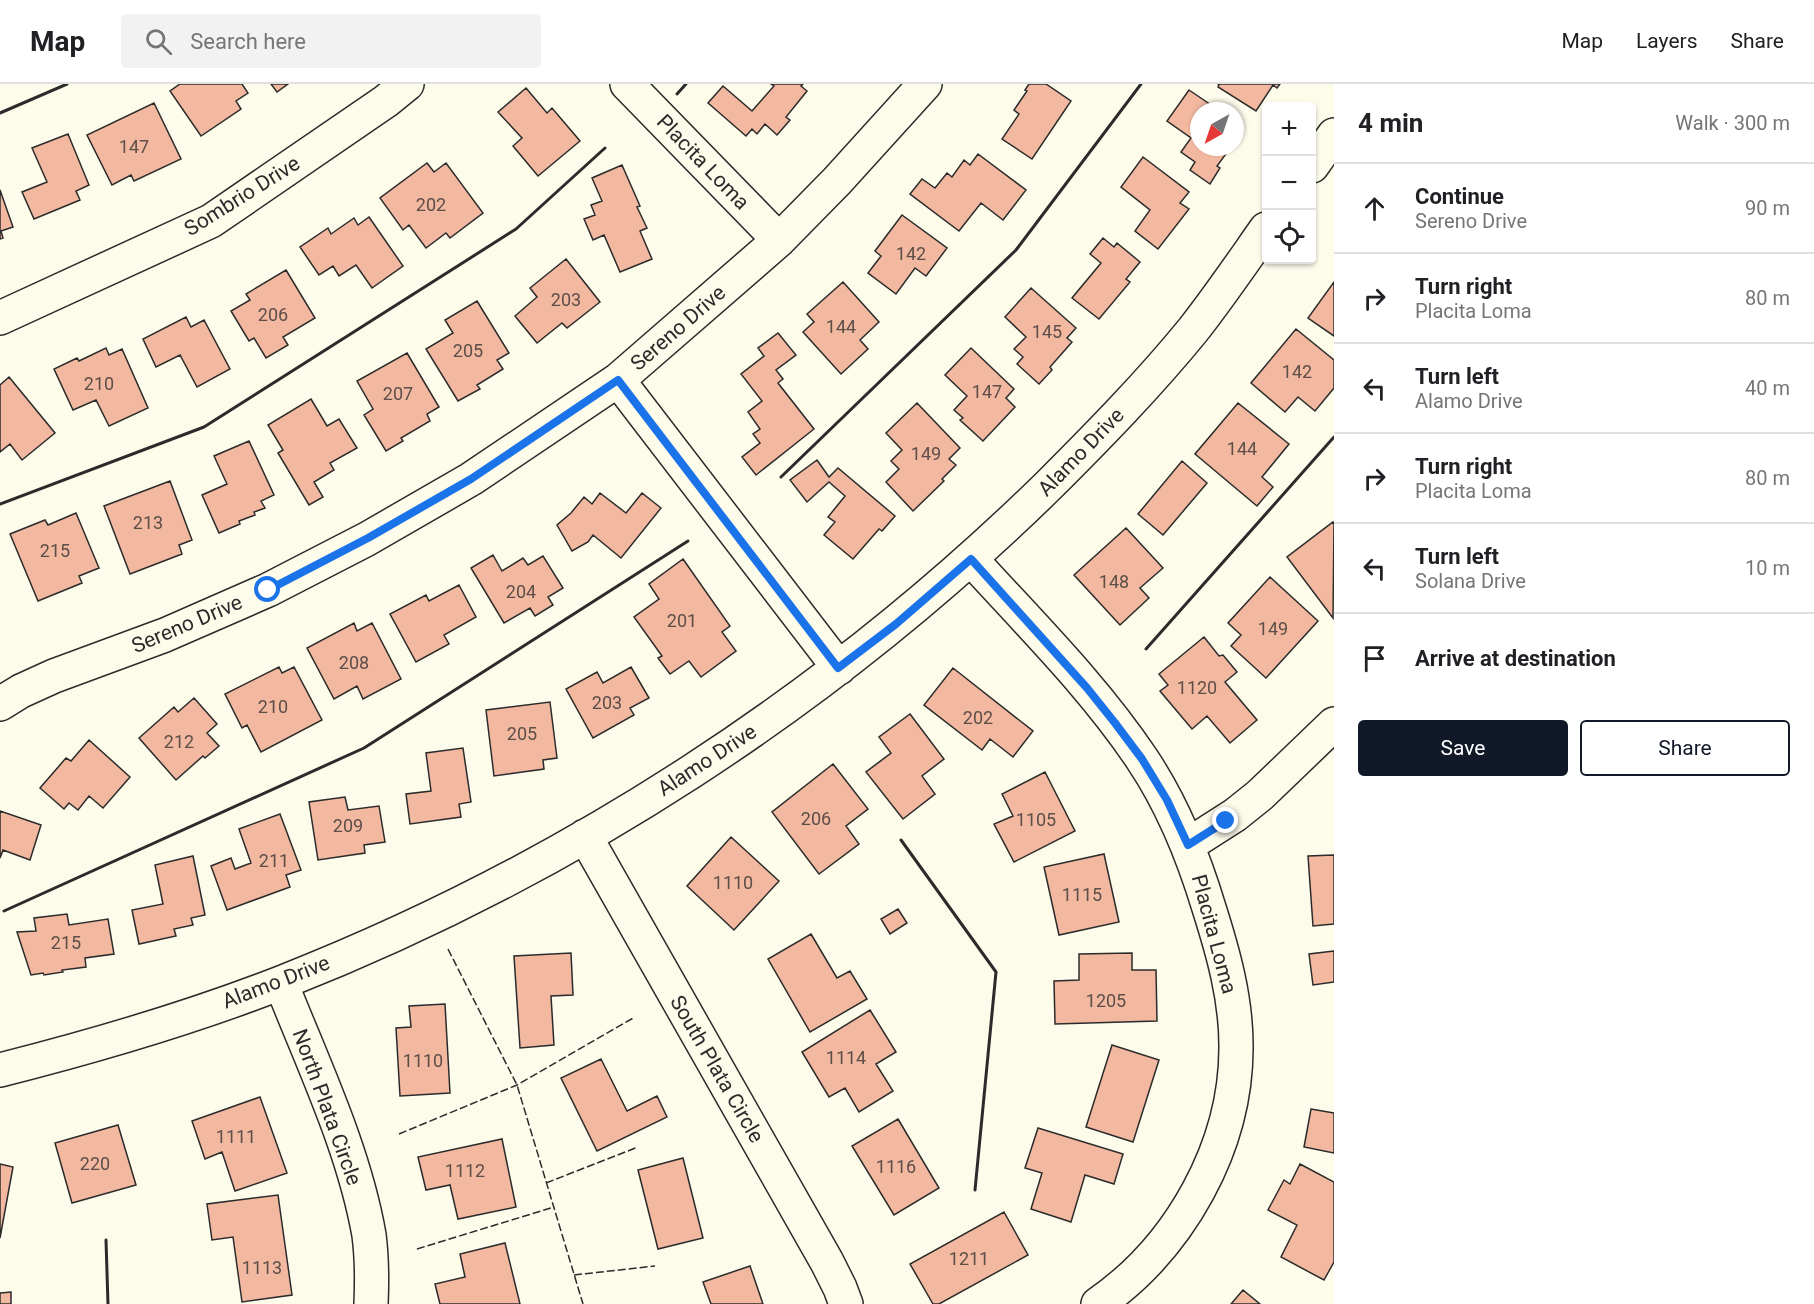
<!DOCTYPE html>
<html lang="en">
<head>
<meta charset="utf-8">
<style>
	body { margin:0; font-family:Roboto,sans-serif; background:#f2f2f2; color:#202124 }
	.controls { position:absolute; right:18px; top:18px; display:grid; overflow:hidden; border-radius:6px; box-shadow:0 2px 4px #0004 }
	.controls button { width:54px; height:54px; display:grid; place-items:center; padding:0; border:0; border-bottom:2px solid #e0e0e0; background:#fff; color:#202124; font:30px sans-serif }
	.compass { position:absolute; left:1190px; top:18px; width:54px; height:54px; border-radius:50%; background:#fff; box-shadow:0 2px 4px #0004; rotate:220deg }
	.stop { position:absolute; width:18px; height:18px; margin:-14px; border:4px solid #1a73e8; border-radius:50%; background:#fff }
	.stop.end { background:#1a73e8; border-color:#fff; box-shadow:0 2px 6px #0008 }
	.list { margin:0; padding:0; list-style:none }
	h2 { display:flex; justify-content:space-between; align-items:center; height:78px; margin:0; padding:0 24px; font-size:26px }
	h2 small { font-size:20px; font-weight:400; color:#757577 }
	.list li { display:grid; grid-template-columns:39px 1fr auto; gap:18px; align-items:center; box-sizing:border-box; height:90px; padding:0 24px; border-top:2px solid #e0e0e0 }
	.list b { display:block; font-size:22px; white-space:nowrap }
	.list p { margin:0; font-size:20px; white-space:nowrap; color:#757577 }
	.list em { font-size:20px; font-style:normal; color:#757577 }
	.actions { display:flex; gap:12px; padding:18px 24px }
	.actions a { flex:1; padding:14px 0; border:2px solid #111827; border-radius:6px; text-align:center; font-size:21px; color:#111827 }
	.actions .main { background:#111827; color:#fff }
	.icon { flex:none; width:33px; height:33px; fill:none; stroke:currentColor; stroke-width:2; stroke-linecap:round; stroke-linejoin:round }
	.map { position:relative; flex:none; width:1334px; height:1220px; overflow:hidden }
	header { display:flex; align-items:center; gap:36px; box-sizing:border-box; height:84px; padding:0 30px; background:#fff; border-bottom:2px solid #e0e0e0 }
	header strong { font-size:28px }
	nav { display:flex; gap:33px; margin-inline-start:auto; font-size:21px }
	.search { width:420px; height:54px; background:#f2f2f2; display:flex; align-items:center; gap:15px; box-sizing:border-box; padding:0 21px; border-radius:6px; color:#757577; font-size:22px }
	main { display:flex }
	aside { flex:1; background:#fff }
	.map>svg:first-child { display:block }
	.building { fill:#f2b8a0; stroke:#2b2b2b; stroke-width:1.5 }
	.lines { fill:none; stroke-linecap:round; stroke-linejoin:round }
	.minor-casing { stroke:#2b2b2b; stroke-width:36 }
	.minor { stroke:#fdfbea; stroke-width:33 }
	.fence { stroke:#2b2b2b; stroke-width:1.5; stroke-dasharray:8 3; stroke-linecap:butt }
	.wall { stroke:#2b2b2b; stroke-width:3 }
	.route { stroke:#1a73e8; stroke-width:8 }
	.labels { text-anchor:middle; stroke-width:4.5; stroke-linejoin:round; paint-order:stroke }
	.number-label { font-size:18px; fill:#5d4e48 }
	.street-label { font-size:21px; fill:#2b2b2b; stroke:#fdfbea }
</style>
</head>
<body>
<header>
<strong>Map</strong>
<div class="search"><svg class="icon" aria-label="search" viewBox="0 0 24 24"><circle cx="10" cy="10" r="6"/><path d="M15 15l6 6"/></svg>Search here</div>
<nav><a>Map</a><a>Layers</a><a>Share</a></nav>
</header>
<main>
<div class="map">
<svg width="1334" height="1220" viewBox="0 0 1334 1220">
	<rect width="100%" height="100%" fill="#fdfbea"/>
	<path class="building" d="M 180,0 L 242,0 L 248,9 L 236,17 L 241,25 L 201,52 L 170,7 Z
		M 271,0 L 288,0 L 277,8 Z
		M 771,0 L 803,0 L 801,2 L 807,7 L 786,33 L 790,36 L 777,51 L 765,40 L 757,50 L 752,45 L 746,52 L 708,19 L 723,2 L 752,27 L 774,2 Z
		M 1029,0 L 1046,0 L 1071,17 L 1032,75 L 1002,55 L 1019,30 L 1014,26 L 1027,7 L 1025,6 Z
		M 1218,0 L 1280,0 L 1277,4 L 1273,1 L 1256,27 L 1218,3 L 1219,1 Z
		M 526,4 L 547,29 L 552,24 L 580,57 L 538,92 L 513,62 L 522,54 L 498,28 Z
		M 1189,6 L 1220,27 L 1199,27 L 1199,63 L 1231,63 L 1217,82 L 1220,84 L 1210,100 L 1190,86 L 1195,78 L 1181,68 L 1191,54 L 1167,37 Z
		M 154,19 L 181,75 L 134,97 L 131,91 L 112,101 L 87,51 Z
		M 68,50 L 89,101 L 76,107 L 80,116 L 34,135 L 22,108 L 47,98 L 32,64 Z
		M 978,70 L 1026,106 L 1003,136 L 981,119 L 959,147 L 910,110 L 922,95 L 935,104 L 947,89 L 952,93 L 964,76 L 970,81 Z
		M 1143,73 L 1189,108 L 1180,119 L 1189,125 L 1158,165 L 1135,147 L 1150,126 L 1121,103 Z
		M 427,79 L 434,88 L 446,79 L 483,129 L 450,154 L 446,149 L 426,164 L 409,141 L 403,146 L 380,114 Z
		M 622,81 L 640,122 L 637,123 L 647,144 L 640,147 L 652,175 L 620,188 L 604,151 L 593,156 L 584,135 L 595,131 L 591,121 L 602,117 L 592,94 Z
		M 0,106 L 13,143 L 1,147 L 3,154 L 0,155 Z
		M 902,131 L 947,164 L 926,192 L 915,184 L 896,210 L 868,189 L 881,172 L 875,167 Z
		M 369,133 L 403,182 L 372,204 L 356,181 L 339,192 L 333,182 L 319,191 L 300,163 L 328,144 L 331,150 L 354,134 L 358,141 Z
		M 1103,154 L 1114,163 L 1117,159 L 1140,178 L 1126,195 L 1130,198 L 1099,235 L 1072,214 L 1101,179 L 1090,170 Z
		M 566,175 L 600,218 L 567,244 L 562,239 L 537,259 L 515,232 L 537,213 L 530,204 Z
		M 286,186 L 315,234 L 283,253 L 288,261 L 266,274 L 254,254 L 249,257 L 231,227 L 250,216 L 246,210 Z
		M 843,198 L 879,238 L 860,256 L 868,265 L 841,290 L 803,248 L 814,238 L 807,230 Z
		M 1334,198 L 1334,252 L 1308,234 Z
		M 1031,204 L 1076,244 L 1067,254 L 1072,258 L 1050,283 L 1052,286 L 1039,300 L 1017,280 L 1023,273 L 1014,265 L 1026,253 L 1005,233 Z
		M 477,217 L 509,269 L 497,276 L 503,285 L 477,301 L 480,305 L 458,317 L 426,265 L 453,249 L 445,236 Z
		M 186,233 L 191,243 L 204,236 L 230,285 L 197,303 L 180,271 L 156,283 L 143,255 Z
		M 1296,245 L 1334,276 L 1334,304 L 1315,327 L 1298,313 L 1285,328 L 1251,299 Z
		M 778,249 L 796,271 L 776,286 L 783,295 L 778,299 L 814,345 L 756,391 L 742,373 L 760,359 L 753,350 L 760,345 L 748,328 L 762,317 L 741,290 L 764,272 L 758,264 Z
		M 106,264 L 109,271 L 122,265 L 148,324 L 109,342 L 96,316 L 73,326 L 54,285 L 77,274 L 79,277 Z
		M 971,264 L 1014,305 L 1006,314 L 1015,323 L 983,357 L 960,336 L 963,334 L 954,326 L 967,312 L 945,291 Z
		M 407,269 L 439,323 L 427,330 L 430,337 L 401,354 L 403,357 L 386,367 L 364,331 L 373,325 L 357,297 Z
		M 9,293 L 55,349 L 22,376 L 10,360 L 0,368 L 0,301 Z
		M 311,315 L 327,342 L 339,335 L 357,364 L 330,379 L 334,386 L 314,398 L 323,413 L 309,421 L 278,369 L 283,366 L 268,341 Z
		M 917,319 L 960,364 L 949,375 L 956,381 L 942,395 L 944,397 L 913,427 L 886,398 L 899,385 L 891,377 L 902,366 L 886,349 Z
		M 1238,319 L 1289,360 L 1262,393 L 1273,403 L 1257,422 L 1195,370 Z
		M 249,357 L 274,411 L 261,417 L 265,424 L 254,428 L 255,431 L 239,437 L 240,440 L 219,449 L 202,411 L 227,400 L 214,372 Z
		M 817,376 L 829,393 L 838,384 L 895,432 L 882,447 L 879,445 L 853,475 L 824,451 L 835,438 L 828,433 L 845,412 L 829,398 L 807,418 L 790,396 Z
		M 1182,377 L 1207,399 L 1163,451 L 1138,430 Z
		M 170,397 L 192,456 L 179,461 L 182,470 L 130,490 L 104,422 Z
		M 600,409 L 626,429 L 642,409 L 661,424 L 621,474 L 593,451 L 588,458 L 572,467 L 557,441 L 571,429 L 584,413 L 592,420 Z
		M 76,429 L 99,484 L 79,492 L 82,499 L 38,517 L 10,450 L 45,436 L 48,441 Z
		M 1333,438 L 1334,440 L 1333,534 L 1287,473 Z
		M 1126,444 L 1163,484 L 1140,504 L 1149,514 L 1120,541 L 1074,491 Z
		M 493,471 L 502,487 L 523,474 L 528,481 L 543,472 L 563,504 L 548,513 L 553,521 L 535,532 L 530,524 L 504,539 L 471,484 Z
		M 683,475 L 730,542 L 722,548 L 736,567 L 701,593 L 689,577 L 670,590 L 658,574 L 662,572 L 634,533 L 659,515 L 649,500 Z
		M 1270,493 L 1318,537 L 1266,594 L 1231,562 L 1241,551 L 1228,539 Z
		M 459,501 L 476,533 L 444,551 L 449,560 L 416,578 L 390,530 L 426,511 L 429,517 Z
		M 354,539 L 357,547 L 372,539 L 401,595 L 363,615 L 357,602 L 334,615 L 307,564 Z
		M 1204,553 L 1219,572 L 1223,571 L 1237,588 L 1225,598 L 1257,636 L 1230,659 L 1207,632 L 1192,645 L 1160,607 L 1168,601 L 1159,590 Z
		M 279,583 L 282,589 L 294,583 L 322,636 L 261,668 L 247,641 L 242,644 L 225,610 Z
		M 631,583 L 649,614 L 630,624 L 634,631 L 593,654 L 566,605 L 597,588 L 603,599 Z
		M 953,584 L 1033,647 L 1013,673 L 990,655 L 982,666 L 924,621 Z
		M 194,614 L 217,640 L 207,649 L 219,662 L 205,674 L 203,672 L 176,696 L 139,654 L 174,623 L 178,628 Z
		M 550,618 L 557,674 L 543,676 L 544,685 L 494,692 L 486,626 Z
		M 910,630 L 944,675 L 922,692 L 935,710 L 903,735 L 866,688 L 891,669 L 879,653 Z
		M 89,656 L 130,693 L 103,724 L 89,712 L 78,726 L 69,719 L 64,725 L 40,704 L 66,674 L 71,677 Z
		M 463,664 L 471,718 L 459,720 L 461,733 L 410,740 L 406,710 L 431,707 L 426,669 Z
		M 833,680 L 868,725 L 846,742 L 859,760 L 819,790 L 772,728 Z
		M 1045,688 L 1075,747 L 1014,778 L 994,740 L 1013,732 L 1002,710 Z
		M 345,713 L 348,726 L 379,722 L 385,758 L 364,761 L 365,769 L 318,776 L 309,718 Z
		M 0,727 L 41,741 L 30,776 L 3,766 L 0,774 Z
		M 280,730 L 301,786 L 286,791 L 290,803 L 227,826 L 211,782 L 231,774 L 235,785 L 251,779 L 239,745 Z
		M 731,753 L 779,797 L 734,846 L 687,802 Z
		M 1104,770 L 1119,838 L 1059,851 L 1044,783 Z
		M 1334,771 L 1334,840 L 1313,842 L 1308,772 Z
		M 193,772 L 205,831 L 191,834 L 193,841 L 174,845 L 176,852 L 139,860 L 132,826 L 163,820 L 155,781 Z
		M 898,825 L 907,839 L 890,850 L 881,835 Z
		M 67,830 L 69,841 L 108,835 L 114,870 L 85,874 L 86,883 L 62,886 L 63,888 L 44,891 L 43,889 L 31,891 L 17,848 L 36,847 L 34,834 Z
		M 811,850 L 837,894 L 850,887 L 867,915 L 810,948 L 768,875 Z
		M 1334,867 L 1334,898 L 1313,901 L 1309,870 Z
		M 571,869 L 573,911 L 551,912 L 554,961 L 520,964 L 514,872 Z
		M 1132,869 L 1132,886 L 1156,886 L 1157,937 L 1055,940 L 1054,897 L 1079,896 L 1079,870 Z
		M 445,920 L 450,1009 L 400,1012 L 396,944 L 411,943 L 409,922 Z
		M 870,926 L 896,968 L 876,980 L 893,1007 L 859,1028 L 845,1004 L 829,1013 L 802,968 Z
		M 1112,961 L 1159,976 L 1133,1058 L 1086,1043 Z
		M 601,975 L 627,1027 L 657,1012 L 667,1033 L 597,1067 L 561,994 Z
		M 260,1013 L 287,1089 L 235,1107 L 222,1068 L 205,1075 L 192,1037 Z
		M 1311,1025 L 1334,1029 L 1334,1069 L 1304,1063 Z
		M 898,1035 L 939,1104 L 894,1131 L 852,1062 Z
		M 118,1041 L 136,1101 L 72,1119 L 55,1059 Z
		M 1038,1044 L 1123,1070 L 1114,1100 L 1085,1091 L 1071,1138 L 1031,1125 L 1042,1089 L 1025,1084 Z
		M 502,1055 L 516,1123 L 458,1135 L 450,1101 L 426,1106 L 418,1073 Z
		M 683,1074 L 703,1154 L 658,1165 L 638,1086 Z
		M 0,1080 L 13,1083 L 0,1154 Z
		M 1300,1080 L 1334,1098 L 1334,1178 L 1324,1196 L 1281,1173 L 1297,1141 L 1268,1126 L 1284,1096 L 1290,1100 Z
		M 278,1111 L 292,1211 L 242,1218 L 233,1153 L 212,1156 L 207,1120 Z
		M 1004,1128 L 1028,1171 L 939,1220 L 933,1220 L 910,1180 Z
		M 505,1159 L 520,1220 L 440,1220 L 435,1200 L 465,1193 L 460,1170 Z
		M 750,1182 L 763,1220 L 711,1220 L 703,1198 Z
		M 1243,1206 L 1260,1220 L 1231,1220 Z
		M 11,1208 L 11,1220 L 0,1220 L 0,1209 Z"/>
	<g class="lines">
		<defs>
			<path id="minor" d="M 627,0 L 779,156
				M 1312,82 L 1334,51
				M 0,234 L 211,137 L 386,17 L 407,0
				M 618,296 L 839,584
				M 971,475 C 1029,539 1094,603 1142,675 C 1173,721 1193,771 1209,824 C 1223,868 1236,914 1236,961 C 1237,1062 1180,1163 1098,1220
				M 0,620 L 21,607 L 54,592 L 165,551 L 268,506 L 367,455 L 471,395 L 618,296 L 779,156 L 837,97 L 925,0
				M 585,752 L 827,1178 L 840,1204 L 846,1220
				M 1188,761 L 1235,731 L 1260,711 L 1334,640
				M 281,899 C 313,980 354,1065 369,1151 C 372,1174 372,1197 371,1220
				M 0,986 C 95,962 191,934 283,898 C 568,786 831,615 1050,400 C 1099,351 1149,300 1193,246 C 1219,213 1242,179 1266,145"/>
		</defs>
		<use href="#minor" class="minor-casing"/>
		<use href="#minor" class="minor"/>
		<path class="fence" d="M 448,865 L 517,1001 L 583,1220
			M 399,1050 L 517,1001 L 635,933
			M 546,1099 L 638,1063
			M 417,1165 L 554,1123
			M 574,1191 L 655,1182"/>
		<path class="wall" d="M 677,10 L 686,0
			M 0,29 L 67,0
			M 781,393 L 1016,166 L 1141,0
			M 0,420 L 204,343 L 516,145 L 605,64
			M 1146,565 L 1334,353
			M 901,756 L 996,888 L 975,1106
			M 4,827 L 364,664 L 688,457
			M 106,1156 L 108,1220"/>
	</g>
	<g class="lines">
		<path class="route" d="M 268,506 L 368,454 L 471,395 L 618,296 L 838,584 L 896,540 L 971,475 L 1087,604 L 1115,639 L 1142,675 L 1167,716 L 1188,761 L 1226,737"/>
	</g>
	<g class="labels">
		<g class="number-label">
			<text x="134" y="69">147</text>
			<text x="431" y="127">202</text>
			<text x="911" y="176">142</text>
			<text x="566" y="222">203</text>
			<text x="273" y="237">206</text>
			<text x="841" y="249">144</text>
			<text x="1047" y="254">145</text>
			<text x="468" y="273">205</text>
			<text x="1297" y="294">142</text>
			<text x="99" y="306">210</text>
			<text x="987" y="314">147</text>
			<text x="398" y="316">207</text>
			<text x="1242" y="371">144</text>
			<text x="926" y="376">149</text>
			<text x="148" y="445">213</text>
			<text x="55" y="473">215</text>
			<text x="1114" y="504">148</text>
			<text x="521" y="514">204</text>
			<text x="682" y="543">201</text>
			<text x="1273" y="551">149</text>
			<text x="354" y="585">208</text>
			<text x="1197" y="610">1120</text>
			<text x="607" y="625">203</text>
			<text x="273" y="629">210</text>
			<text x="978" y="640">202</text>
			<text x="522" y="656">205</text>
			<text x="179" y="664">212</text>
			<text x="816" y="741">206</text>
			<text x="1036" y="742">1105</text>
			<text x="348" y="748">209</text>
			<text x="274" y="783">211</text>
			<text x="733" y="805">1110</text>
			<text x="1082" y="817">1115</text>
			<text x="66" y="865">215</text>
			<text x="1106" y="923">1205</text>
			<text x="846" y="980">1114</text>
			<text x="423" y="983">1110</text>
			<text x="236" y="1059">1111</text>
			<text x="95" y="1086">220</text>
			<text x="896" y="1089">1116</text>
			<text x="465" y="1093">1112</text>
			<text x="969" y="1181">1211</text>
			<text x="262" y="1190">1113</text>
		</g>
		<g class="street-label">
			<text transform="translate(703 78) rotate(46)" y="7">Placita Loma</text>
			<text transform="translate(242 112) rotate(-32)" y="7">Sombrio Drive</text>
			<text transform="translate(678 244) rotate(-41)" y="7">Sereno Drive</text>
			<text transform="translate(1081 368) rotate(-46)" y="7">Alamo Drive</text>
			<text transform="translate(187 540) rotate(-23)" y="7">Sereno Drive</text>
			<text transform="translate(707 676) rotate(-33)" y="7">Alamo Drive</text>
			<text transform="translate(1214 850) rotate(75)" y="7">Placita Loma</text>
			<text transform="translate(276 898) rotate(-21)" y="7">Alamo Drive</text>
			<text transform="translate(717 985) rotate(60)" y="7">South Plata Circle</text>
			<text transform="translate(327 1023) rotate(70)" y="7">North Plata Circle</text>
		</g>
	</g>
</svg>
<div class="controls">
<button>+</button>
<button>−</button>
<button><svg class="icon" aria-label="locate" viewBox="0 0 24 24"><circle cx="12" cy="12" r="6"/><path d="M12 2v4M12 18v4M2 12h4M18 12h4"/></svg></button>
</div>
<svg class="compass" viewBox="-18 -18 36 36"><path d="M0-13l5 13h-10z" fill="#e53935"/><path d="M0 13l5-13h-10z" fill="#757577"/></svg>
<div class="stop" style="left:268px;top:506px"></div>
<div class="stop end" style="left:1226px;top:737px"></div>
</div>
<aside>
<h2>4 min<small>Walk · 300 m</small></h2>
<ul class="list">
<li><svg class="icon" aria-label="ahead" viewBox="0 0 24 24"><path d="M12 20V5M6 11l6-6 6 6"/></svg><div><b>Continue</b><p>Sereno Drive</p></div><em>90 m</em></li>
<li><svg class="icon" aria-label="right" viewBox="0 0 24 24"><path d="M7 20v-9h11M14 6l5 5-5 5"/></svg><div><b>Turn right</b><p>Placita Loma</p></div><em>80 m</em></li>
<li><svg class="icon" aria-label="left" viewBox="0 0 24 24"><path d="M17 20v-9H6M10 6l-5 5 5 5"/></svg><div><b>Turn left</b><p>Alamo Drive</p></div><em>40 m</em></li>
<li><svg class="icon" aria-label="right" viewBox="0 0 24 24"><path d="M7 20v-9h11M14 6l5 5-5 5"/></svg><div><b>Turn right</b><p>Placita Loma</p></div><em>80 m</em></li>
<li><svg class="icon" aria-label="left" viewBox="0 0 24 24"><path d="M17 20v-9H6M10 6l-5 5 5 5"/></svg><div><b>Turn left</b><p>Solana Drive</p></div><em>10 m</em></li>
<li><svg class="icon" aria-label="arrive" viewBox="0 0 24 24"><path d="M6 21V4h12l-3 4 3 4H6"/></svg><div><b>Arrive at destination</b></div></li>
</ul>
<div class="actions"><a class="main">Save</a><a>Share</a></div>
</aside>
</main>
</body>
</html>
